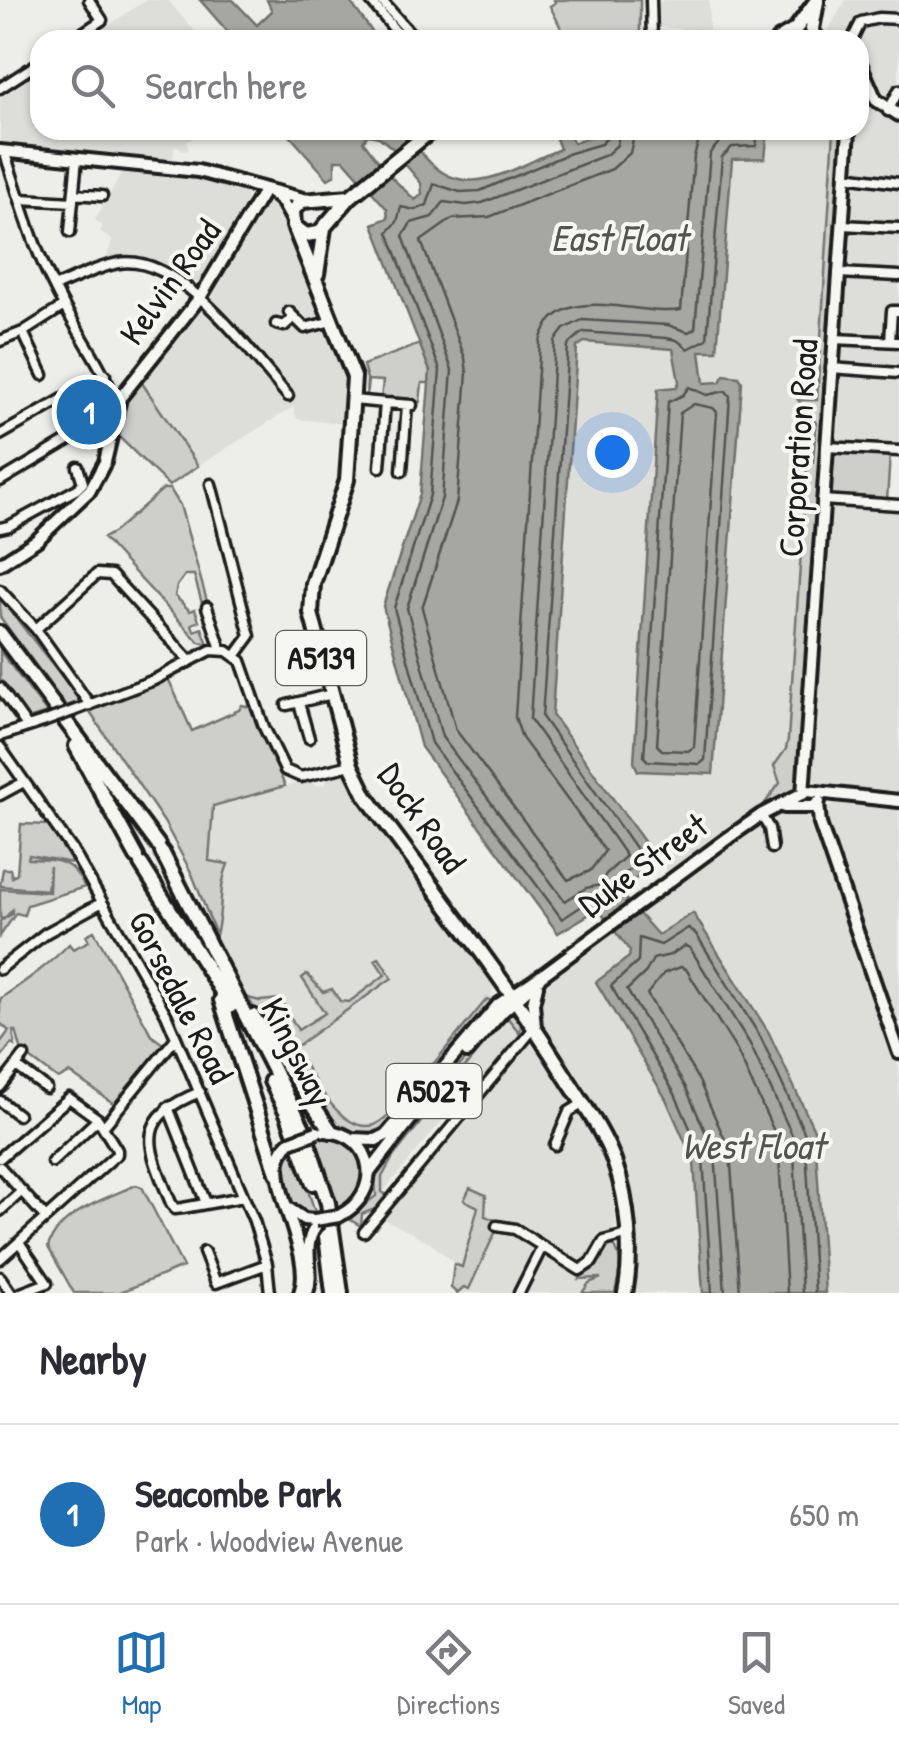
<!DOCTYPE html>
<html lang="en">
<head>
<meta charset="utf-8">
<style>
	body { margin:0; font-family:"Patrick Hand",sans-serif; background:#f2f2f3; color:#2b2b33 }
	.you { position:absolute; left:612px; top:452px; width:35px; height:35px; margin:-25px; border:8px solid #fff; border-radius:50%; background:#1a73e8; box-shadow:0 0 0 15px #1a73e833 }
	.badge { display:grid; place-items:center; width:65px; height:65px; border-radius:50%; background:#1f6fb2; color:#fff; font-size:32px; font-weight:700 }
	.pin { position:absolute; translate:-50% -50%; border:5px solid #fff; box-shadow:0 2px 10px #0006 }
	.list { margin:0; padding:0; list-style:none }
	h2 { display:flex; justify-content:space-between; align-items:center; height:130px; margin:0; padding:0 40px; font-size:42px }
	h2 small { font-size:32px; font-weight:400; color:#7c7c81 }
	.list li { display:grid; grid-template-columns:65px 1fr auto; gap:30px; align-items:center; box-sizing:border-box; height:180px; padding:0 40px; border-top:2px solid #e1e1e2 }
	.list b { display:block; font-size:38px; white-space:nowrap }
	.list p { margin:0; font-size:32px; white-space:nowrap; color:#7c7c81 }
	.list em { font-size:32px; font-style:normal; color:#7c7c81 }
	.icon { flex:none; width:55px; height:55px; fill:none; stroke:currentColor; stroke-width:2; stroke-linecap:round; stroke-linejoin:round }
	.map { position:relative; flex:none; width:899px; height:1293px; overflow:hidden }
	.search { position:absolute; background:#fff; box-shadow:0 2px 8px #0004; left:30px; right:30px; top:30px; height:110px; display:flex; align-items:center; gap:25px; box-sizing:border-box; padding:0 35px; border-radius:30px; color:#7c7c81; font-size:38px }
	.sheet { height:310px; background:#fff }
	nav { display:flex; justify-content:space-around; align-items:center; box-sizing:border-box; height:140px; border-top:2px solid #e1e1e2; background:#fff; font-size:28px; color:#7c7c81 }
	nav a { display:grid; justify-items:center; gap:5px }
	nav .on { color:#1f6fb2 }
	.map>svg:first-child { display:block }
	.built { fill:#ddddda }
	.green { fill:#cececb; stroke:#757574; stroke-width:2.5 }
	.water { fill:#a6a6a3; stroke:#6f6f6d; stroke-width:2.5 }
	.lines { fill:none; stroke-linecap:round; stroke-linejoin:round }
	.shore { stroke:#535352; stroke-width:2.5 }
	.minor-casing { stroke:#1c1c1c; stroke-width:15 }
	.major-casing { stroke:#1c1c1c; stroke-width:18 }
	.highway-casing { stroke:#1c1c1c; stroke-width:20 }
	.minor { stroke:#f6f6f2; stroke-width:8 }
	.major { stroke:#f6f6f2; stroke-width:10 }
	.highway { stroke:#f6f6f2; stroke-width:12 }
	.minor-bridge-casing { stroke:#1c1c1c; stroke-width:15; stroke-linecap:butt }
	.major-bridge-casing { stroke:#1c1c1c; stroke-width:18; stroke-linecap:butt }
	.minor-bridge { stroke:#f6f6f2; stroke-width:8 }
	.major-bridge { stroke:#f6f6f2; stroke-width:10 }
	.labels { text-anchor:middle; stroke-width:8; stroke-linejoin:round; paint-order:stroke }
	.shield { fill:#f6f6f2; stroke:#5d5d5c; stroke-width:2.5 }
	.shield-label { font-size:32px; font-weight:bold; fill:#1c1c1c }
	.street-label { font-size:35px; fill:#1c1c1c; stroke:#f6f6f2 }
	.water-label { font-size:38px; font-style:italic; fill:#535352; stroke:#f6f6f2 }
</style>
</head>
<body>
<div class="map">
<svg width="899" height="1293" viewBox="0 0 899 1293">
	<rect width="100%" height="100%" fill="#edede9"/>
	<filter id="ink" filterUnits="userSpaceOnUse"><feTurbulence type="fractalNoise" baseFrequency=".01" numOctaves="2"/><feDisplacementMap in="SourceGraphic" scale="20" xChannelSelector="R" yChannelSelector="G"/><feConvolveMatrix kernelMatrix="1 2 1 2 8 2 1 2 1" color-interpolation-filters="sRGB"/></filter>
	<g filter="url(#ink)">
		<path class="built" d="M 146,0 L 168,0 L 202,40 L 87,40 Z
			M 662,0 L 709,0 L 709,31 L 658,27 L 658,5 Z
			M 846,0 L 899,0 L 899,105 L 892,112 L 899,115 L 899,183 L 840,175 L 843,130 L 859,130 L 859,40 L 828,40 L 827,32 Z
			M 40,71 L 40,130 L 200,130 L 199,134 L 186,142 L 189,149 L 184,151 L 175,145 L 173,159 L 0,144 L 0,98 Z
			M 768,130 L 834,130 L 817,401 L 799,400 L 812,417 L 812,422 L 816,423 L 788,739 L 787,749 L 774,766 L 780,783 L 764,806 L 668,873 L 552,715 L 577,347 L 584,342 L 665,348 L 676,352 L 677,387 L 658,390 L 634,762 L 638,771 L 713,774 L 742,382 L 704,383 L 700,351 L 717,351 L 732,158 L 765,158 Z
			M 123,171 L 178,174 L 244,189 L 249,207 L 202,281 L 196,282 L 138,259 L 107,257 L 112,240 L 100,232 L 103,226 L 95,220 Z
			M 848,184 L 899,187 L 899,223 L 846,220 Z
			M 274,201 L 280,208 L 348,379 L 345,424 L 297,419 L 293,407 L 198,466 L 140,380 L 212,290 L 265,203 Z
			M 845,231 L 899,234 L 899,274 L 843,270 Z
			M 841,276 L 899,280 L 899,308 L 889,308 L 886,338 L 837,336 Z
			M 836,341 L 899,344 L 899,368 L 835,365 Z
			M 840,374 L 899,377 L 899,448 L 831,444 L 834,378 Z
			M 825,507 L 899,510 L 899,796 L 818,789 L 808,772 Z
			M 343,773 L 487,970 L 493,987 L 491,1005 L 403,1110 L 379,1131 L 329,1124 L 231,972 L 192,874 L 164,822 L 307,780 L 317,785 L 325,784 L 329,775 Z
			M 836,802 L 899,805 L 899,1041 L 825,824 L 825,810 Z
			M 789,811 L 803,813 L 817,830 L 899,1068 L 899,1293 L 825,1293 L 815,1132 L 769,1033 L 704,928 L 686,915 L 658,936 L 637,915 L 777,815 Z
			M 616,929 L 630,951 L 666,1099 L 694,1162 L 703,1293 L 631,1293 L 628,1193 L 623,1163 L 545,1030 L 540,1013 L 539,1001 L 548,980 Z
			M 506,1016 L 520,1033 L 519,1037 L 468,1094 L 464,1095 L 382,1193 L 382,1176 L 393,1157 Z
			M 531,1043 L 537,1043 L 574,1100 L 571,1106 L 574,1112 L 582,1113 L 610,1169 L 616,1226 L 612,1231 L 613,1244 L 619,1252 L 616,1293 L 461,1293 L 464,1287 L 468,1288 L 485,1216 L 470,1188 L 465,1200 L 478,1207 L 461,1268 L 429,1242 L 382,1218 Z"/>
		<path class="green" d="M 554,0 L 640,0 L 640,35 L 634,40 L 567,40 L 550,6 L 555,3 Z
			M 834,130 L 843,130 L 799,765 L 798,794 L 767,806 L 765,803 L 780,783 L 774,766 L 786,749 L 788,739 L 807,465 L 813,462 L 816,423 L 798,400 L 817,400 Z
			M 420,344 L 430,371 L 429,383 L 422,383 L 420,402 L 381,399 L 383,381 L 368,380 L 366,398 L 367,379 L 363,365 Z
			M 140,380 L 198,466 L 169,486 L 117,435 L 128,394 Z
			M 830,452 L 890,455 L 887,500 L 827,497 Z
			M 163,489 L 170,489 L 180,505 L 208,605 L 203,607 L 194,575 L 185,575 L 177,586 L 175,596 L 190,611 L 195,609 L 199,621 L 192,624 L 194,631 L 202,628 L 208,644 L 199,642 L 103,538 L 114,532 Z
			M 0,598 L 79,698 L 78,702 L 66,706 L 0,617 Z
			M 0,651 L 47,713 L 28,719 L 0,679 Z
			M 168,678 L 192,731 L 239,710 L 242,705 L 250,707 L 285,786 L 213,806 L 209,861 L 228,864 C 218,888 223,910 216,935 L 192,874 L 164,822 L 89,711 Z
			M 21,824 L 49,825 L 72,863 L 29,855 L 28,859 C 58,860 70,858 85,887 L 27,905 L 24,915 L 16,913 L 0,936 L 0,921 L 12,914 L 12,910 L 4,919 L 0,918 L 0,889 L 49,892 L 50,866 L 47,890 L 0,886 L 3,869 L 10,869 L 12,877 L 17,873 Z
			M 94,931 L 152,1036 L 163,1044 L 116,1105 L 70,1073 L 58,1079 L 22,1052 L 16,1031 L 13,1031 L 15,1046 L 11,1044 L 0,1059 L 0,1043 L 9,1031 L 0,1023 L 0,999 C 24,982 49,965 69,944 L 73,949 L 89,941 L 86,935 Z
			M 379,958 L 392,978 L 294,1048 C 310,1072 340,1135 374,1125 C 383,1122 391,1112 399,1105 C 408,1096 418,1088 426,1077 L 422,1072 L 434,1063 L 487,999 L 492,1001 L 392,1122 C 373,1136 353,1137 332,1125 C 320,1118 259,1017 248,998 L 260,1001 L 280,999 L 298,1030 L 325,1013 L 302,978 L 307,974 L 323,992 L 332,989 L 340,1001 L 349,1002 L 385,975 L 375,960 Z
			M 510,1011 L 521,1022 L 520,1033 L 506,1016 L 393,1157 L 382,1177 L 382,1192 L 387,1195 L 382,1206 L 362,1214 L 361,1226 L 347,1218 L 376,1196 L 375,1171 L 383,1158 L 502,1015 Z
			M 324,1134 C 369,1139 380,1197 335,1211 L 324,1168 L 312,1136 Z
			M 293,1144 L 316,1215 C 284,1219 278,1176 282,1152 Z
			M 136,1185 L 142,1187 L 183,1267 L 118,1293 L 74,1293 L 48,1247 C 58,1213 107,1198 136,1185 Z
			M 470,1188 L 486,1195 L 485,1216 L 495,1220 L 495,1233 L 469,1289 L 464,1287 L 457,1293 L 451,1288 L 454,1264 L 462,1267 L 478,1207 L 464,1200 Z
			M 613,1244 C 625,1260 618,1277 615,1293 L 582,1293 L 589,1283 L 601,1278 L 579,1279 C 590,1265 596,1263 604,1245 Z"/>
		<path class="water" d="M 200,0 L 233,0 L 257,25 L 272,11 L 267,0 L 349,0 L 378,40 L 235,40 Z
			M 285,130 L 409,130 L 410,139 L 396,151 L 379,137 L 368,135 L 363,141 L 388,174 L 415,200 L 422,194 L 421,183 L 405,164 L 420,151 C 462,207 507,170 560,149 L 553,130 L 566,130 L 574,143 L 608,130 L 768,130 L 765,158 L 732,159 L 717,351 L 700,351 L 704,383 L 720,382 L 724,375 L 739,377 L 742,382 L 713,774 L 638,771 L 634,762 L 658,389 L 677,387 L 679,382 L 673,349 L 584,342 L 577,347 L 552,715 L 659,862 L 623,888 L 623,896 L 658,935 L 693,913 L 769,1033 L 815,1132 L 825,1293 L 703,1293 L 694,1162 L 666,1099 L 596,982 L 629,957 L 630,951 L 598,909 L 558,933 L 421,747 L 383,606 L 420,494 L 430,371 L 373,224 L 388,218 L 387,209 L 344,160 L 335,160 L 335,175 L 328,179 Z"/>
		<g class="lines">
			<path class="shore" d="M 607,130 L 607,138 L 601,144 L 570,153 L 480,191 L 460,192 L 434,184 L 427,205 L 415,210 L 401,207 L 397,222 L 388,232 L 440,370 L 430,495 L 394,608 L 431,743 L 562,919 L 591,900 L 611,901 L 615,882 L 643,859 L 542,717 L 568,345 L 583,332 L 666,338 L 677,340 L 688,349 L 707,339 L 722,157 L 732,147 L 756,146 L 758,130
				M 620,130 L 617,145 L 606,155 L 482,203 L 466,205 L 444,202 L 432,217 L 411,223 L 403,236 L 452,370 L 442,498 L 407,608 L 442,737 L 565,901 L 586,888 L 600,885 L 606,874 L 626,856 L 530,719 L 555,341 L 564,329 L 582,320 L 668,325 L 688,332 L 695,329 L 710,153 L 723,138 L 746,130
				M 635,130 L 630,153 L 612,169 L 489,217 L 452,219 L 421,241 L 465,358 L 467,373 L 457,501 L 422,608 L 456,730 L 568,880 L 590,871 L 605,851 L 522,738 L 515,717 L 540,341 C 558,278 638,318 681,310 L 694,156 L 698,143 L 708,130
				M 689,387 L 707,395 L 726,391 L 730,396 L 705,760 L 700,764 L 648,761 L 644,757 L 668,402 L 683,395 Z
				M 694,404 L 713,408 L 717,412 L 694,747 L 688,751 L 662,750 L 657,745 L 680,413 Z
				M 712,1293 L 703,1158 L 675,1094 L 611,986 L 638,962 L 639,938 L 661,945 L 688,928 L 696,934 L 761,1038 L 805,1134 L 815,1293
				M 725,1293 L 715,1154 L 686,1088 L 627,990 L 646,972 L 653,959 L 670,955 L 685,946 L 690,948 L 750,1044 L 793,1137 L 802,1293
				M 740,1293 L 730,1151 L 699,1081 L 647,994 L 664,973 L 681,967 L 686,969 L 737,1051 L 778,1140 L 787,1293"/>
			<defs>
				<path id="minor" d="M 370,0 L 403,40
					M 381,0 L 416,40
					M 651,0 L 652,40
					M 72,40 L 102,20 L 89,0
					M 852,40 L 861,22 L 879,18 L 899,19
					M 0,88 L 40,62
					M 888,111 L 899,90
					M 4,151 C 20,198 32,245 55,289 C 74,328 102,363 117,405
					M 845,176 L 899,183
					M 74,194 L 102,196
					M 21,199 L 73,202
					M 842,225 L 899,228
					M 70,232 L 77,158
					M 838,273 L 899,276
					M 54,287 C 74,279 96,267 119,263 C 181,253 252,355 288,396
					M 289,312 L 305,328 L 332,321
					M 276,324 L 284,326 L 294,317
					M 23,332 L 43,375
					M 834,339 L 899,342
					M 0,341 L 23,332 L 64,306
					M 890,341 L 892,311 L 899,311
					M 831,368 L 899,373
					M 353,400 L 385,403
					M 0,435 L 105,375
					M 826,447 L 899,451
					M 380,467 L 385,403 L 412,405
					M 402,471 L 407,405
					M 0,481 L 84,431 L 85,427 L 66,397
					M 211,484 L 250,636 L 236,655
					M 822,500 L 899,505
					M 0,528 L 9,526 L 77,489 L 83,483 L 78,467
					M 0,590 L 36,629 L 90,705
					M 207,607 L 221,649
					M 36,629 L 97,574 L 111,575 L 189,660
					M 0,688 L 27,726
					M 299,703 L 309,738
					M 287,705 L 332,694
					M 73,711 L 154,680 L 211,650 L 227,651 L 241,661 L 264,727 L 285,770 L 301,777 L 351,765
					M 0,736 L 43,722
					M 0,747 L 73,851 L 166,1014 L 254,1221 L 267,1264 L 270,1293
					M 0,795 L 24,782
					M 761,815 L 769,828 L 772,848
					M 0,969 L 46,933 L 101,903
					M 16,1066 L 46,1088
					M 0,1087 L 24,1056
					M 200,1092 C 132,1119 148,1146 171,1203 L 175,1209 L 183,1208 L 243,1197
					M 0,1101 L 18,1115
					M 168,1107 L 206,1203
					M 104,1126 L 176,1038
					M 555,1145 L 569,1112 L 582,1104
					M 0,1158 L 69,1098 L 98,1119 L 117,1150 L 117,1154 L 0,1259
					M 52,1162 L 98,1119
					M 0,1167 L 45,1217
					M 0,1211 L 22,1191
					M 497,1226 L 515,1229 L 580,1270 L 592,1262 L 604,1241 L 626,1235
					M 364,1232 L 534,1028
					M 19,1242 L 47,1283 L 21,1293
					M 204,1252 L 216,1283 L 267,1264
					M 0,1277 L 11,1293
					M 519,1293 L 542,1247"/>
				<path id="major" d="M 813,32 L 820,40
					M 859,61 L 876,100 L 899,115
					M 0,151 L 198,171 L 307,200
					M 268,190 L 282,201 L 292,219
					M 0,564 L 37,540 L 90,490 L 105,462 L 120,398 L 201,296 L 265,189
					M 803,794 L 849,130
					M 818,803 L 820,824 L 899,1053
					M 784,807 L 813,807 L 819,802
					M 535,1028 L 533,1003 L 537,986
					M 467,1052 L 503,1011 L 539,979
					M 325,1131 C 376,1133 384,1194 339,1216
					M 352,1139 L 376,1140 L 386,1135 L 498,1005 L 541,976 L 728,838 L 761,815 L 807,791 L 899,801
					M 290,1142 C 253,1171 317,1249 300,1293
					M 369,1173 L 414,1115
					M 289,1209 L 304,1219 L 315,1220
					M 307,1293 C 315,1270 301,1248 315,1228"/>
				<path id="highway" d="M 812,29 L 817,2
					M 778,40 L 795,30 L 817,0
					M 350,197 L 302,201 L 293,210 L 294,226 L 306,235 L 319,233 L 350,197 L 432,130
					M 294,226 L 354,377 L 347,480 L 313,584 L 311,613 L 351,765 L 366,796 C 432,887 502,975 562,1071 C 580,1100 604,1131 615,1164 C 628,1200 633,1255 625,1293
					M 317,274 L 324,228
					M 0,633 L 158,845
					M 76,746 L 137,857
					M 162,852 L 303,1128 L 328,1203 L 341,1293
					M 141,864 L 231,1006
					M 221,1000 L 277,1173
					M 253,1016 L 331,1131
					M 271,1081 L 288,1115 L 313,1183
					M 326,1236 L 333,1293"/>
			</defs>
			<use href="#minor" class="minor-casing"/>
			<use href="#major" class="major-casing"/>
			<use href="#highway" class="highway-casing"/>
			<use href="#minor" class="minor"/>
			<use href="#major" class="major"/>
			<use href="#highway" class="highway"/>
			<defs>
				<path id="minor-bridge" d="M 43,722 L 73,711"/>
				<path id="major-bridge" d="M 290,1142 L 317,1132
					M 315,1220 L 339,1216"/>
			</defs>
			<use href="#minor-bridge" class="minor-bridge-casing"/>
			<use href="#major-bridge" class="major-bridge-casing"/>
			<use href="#minor-bridge" class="minor-bridge"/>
			<use href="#major-bridge" class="major-bridge"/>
		</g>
	</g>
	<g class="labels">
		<g class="shield">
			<rect x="276" y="631" width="90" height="54" rx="8"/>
			<rect x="386.5" y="1064" width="95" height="54" rx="8"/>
		</g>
		<g class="shield-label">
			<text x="321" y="669">A5139</text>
			<text x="434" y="1102">A5027</text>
		</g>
		<g class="street-label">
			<text transform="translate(170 282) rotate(-54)" y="12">Kelvin Road</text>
			<text transform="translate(798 448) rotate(-86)" y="12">Corporation Road</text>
			<text transform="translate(422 818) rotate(55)" y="12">Dock Road</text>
			<text transform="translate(643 865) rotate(-36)" y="12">Duke Street</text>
			<text transform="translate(181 997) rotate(63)" y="12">Gorsedale Road</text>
			<text transform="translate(297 1052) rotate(63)" y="12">Kingsway</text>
		</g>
		<g class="water-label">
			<text x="619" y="251">East Float</text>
			<text x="753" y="1159">West Float</text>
		</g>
	</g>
</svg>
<div class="you"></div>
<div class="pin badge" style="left:89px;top:412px">1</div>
<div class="search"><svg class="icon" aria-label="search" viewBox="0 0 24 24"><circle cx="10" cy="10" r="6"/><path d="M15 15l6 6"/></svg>Search here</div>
</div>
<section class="sheet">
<h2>Nearby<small></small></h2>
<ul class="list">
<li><span class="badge">1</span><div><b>Seacombe Park</b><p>Park · Woodview Avenue</p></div><em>650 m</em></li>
</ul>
</section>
<nav>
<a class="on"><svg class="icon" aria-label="map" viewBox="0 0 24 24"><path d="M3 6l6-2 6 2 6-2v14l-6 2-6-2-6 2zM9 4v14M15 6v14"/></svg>Map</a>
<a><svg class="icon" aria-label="directions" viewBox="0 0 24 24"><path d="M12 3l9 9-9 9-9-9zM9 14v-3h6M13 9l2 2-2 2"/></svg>Directions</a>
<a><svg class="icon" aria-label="saved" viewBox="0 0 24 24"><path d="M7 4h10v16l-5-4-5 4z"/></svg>Saved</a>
</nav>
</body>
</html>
